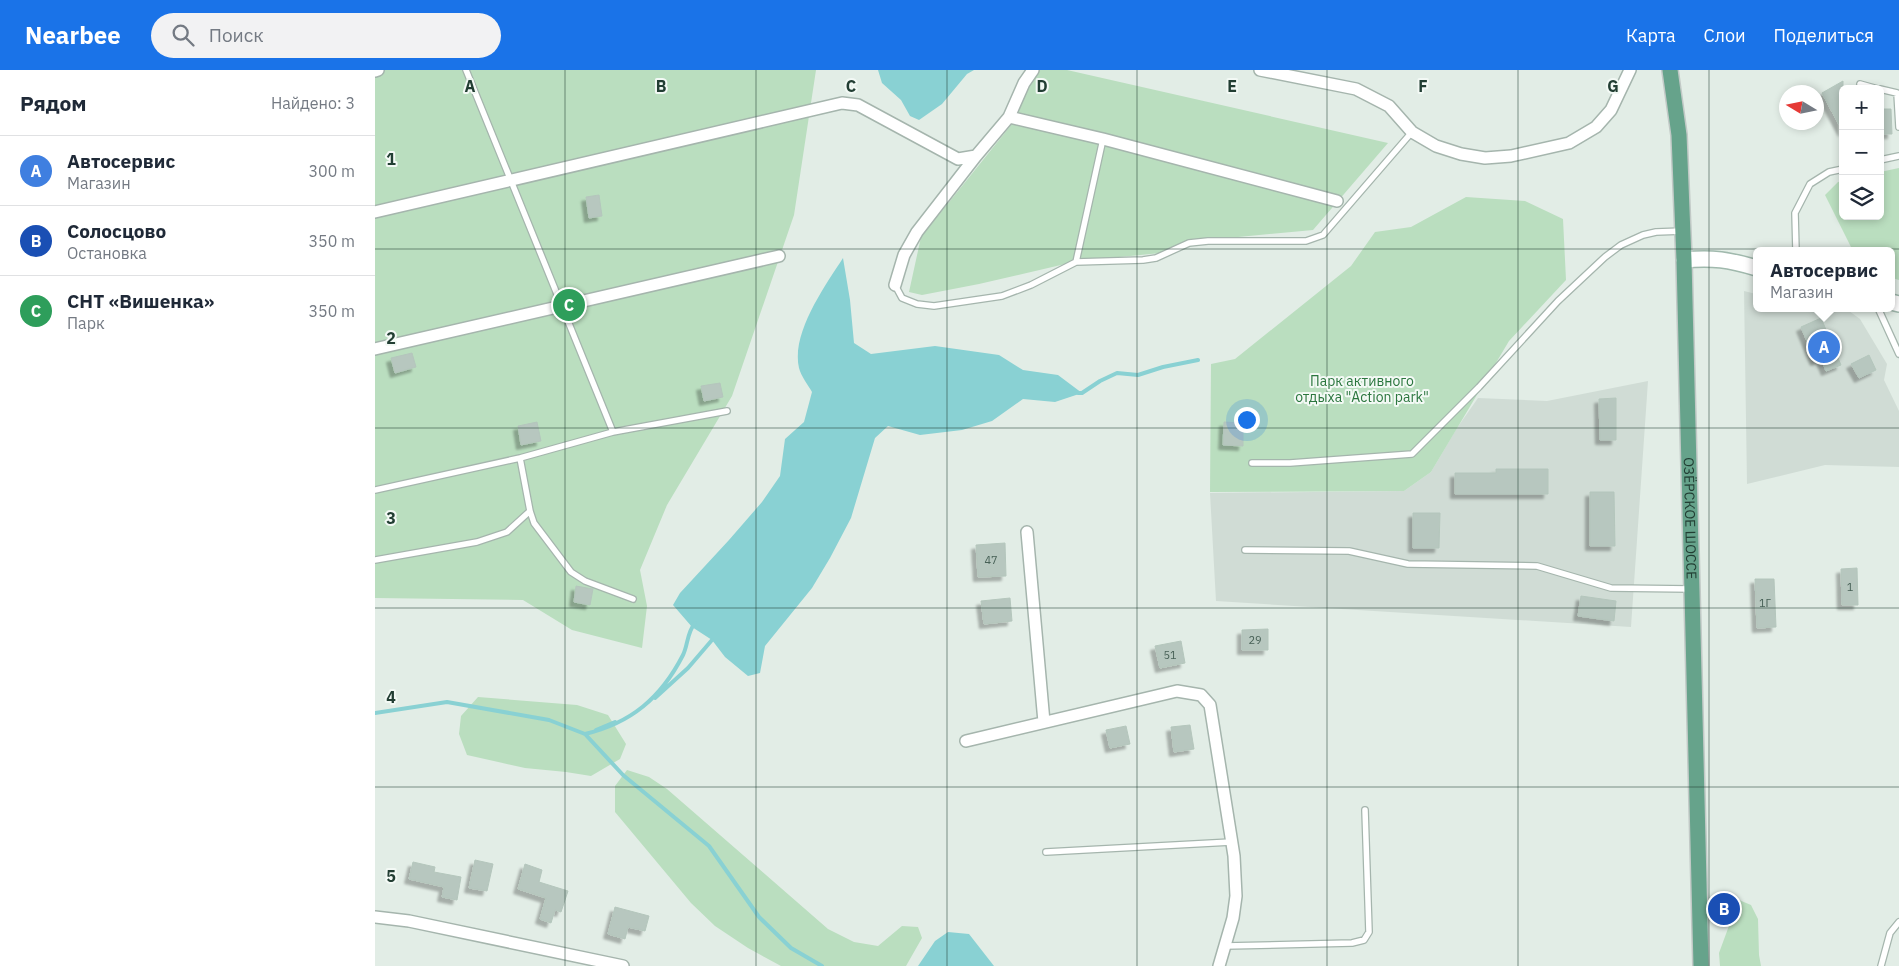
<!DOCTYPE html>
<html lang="ru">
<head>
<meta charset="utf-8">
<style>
	body { margin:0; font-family:"IBM Plex Sans",sans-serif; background:#f2f2f3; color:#1f2937 }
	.controls { position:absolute; right:15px; top:15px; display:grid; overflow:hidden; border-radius:8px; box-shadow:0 2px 8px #0003 }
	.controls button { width:45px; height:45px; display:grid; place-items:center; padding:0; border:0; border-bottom:1px solid #e0e1e3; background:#fff; color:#1f2937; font:25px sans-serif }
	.compass { position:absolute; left:1404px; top:15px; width:45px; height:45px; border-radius:50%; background:#fff; box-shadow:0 2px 8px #0003; rotate:280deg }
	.you { position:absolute; left:871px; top:349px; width:18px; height:18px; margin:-12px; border:4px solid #fff; border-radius:50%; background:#1a73e8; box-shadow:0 0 0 8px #1a73e833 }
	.badge { display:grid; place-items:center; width:32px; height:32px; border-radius:50%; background:#1a73e8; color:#fff; font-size:16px; font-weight:700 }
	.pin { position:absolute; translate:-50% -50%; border:2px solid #fff; box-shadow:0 1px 5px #0006 }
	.popup { position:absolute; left:1378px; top:177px; width:142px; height:65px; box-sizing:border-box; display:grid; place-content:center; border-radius:8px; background:#fff; filter:drop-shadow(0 1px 4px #0005); font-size:16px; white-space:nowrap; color:#747a83 }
	.popup b { font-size:19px; color:#1f2937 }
	.popup::after { content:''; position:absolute; left:50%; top:100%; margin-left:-10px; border:10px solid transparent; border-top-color:#fff }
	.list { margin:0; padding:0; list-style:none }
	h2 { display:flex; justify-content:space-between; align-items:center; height:65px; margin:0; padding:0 20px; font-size:21px }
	h2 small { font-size:16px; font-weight:400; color:#747a83 }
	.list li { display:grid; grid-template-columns:32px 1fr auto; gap:15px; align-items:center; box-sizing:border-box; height:70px; padding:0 20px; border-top:1px solid #e0e1e3 }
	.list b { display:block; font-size:19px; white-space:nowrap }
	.list p { margin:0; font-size:16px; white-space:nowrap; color:#747a83 }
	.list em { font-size:16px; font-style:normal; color:#747a83 }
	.icon { flex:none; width:28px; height:28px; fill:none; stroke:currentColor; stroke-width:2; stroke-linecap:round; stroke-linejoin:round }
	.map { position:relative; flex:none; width:1524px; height:896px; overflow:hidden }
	header { display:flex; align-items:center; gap:30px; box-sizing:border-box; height:70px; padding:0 25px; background:#1a73e8; color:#fff }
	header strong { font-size:24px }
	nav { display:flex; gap:28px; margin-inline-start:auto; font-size:18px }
	.search { width:350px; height:45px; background:#f2f2f3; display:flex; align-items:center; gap:12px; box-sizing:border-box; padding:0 18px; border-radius:28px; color:#747a83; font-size:19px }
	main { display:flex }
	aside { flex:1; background:#fff }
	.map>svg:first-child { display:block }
	.built { fill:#d0dcd5 }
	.green { fill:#badebf }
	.water { fill:#89d1d3 }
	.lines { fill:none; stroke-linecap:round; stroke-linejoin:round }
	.stream { stroke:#89d1d3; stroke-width:4 }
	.building { fill:#b7c7bf; stroke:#b4c6bc; filter:url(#shadow) }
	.service-casing { stroke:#a5b5ad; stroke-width:8 }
	.minor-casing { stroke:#a5b5ad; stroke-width:14 }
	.secondary-casing { stroke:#a0b9ad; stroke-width:18 }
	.primary-casing { stroke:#c1c9c6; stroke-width:18 }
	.service { stroke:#fff; stroke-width:5.5 }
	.minor { stroke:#fff; stroke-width:11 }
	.secondary { stroke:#fff; stroke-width:15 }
	.primary { stroke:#66a38b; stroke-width:15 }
	.grid { fill:none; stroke:#223e33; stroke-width:1; stroke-opacity:0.55 }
	.labels { text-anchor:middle; stroke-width:4; stroke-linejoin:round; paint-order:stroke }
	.number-label { font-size:11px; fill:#476056 }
	.park-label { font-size:14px; fill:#2b763e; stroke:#f3f9f5 }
	.street-label { font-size:14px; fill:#223e33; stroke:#f3f9f5 }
	.grid-label { font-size:16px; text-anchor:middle; font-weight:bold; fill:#223e33; stroke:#f3f9f5; stroke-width:4; stroke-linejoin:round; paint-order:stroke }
</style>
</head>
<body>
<header>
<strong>Nearbee</strong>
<div class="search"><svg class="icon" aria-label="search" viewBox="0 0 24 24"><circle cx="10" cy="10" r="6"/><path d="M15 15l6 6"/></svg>Поиск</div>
<nav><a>Карта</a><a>Слои</a><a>Поделиться</a></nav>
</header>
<main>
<aside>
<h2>Рядом<small>Найдено: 3</small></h2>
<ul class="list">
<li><span class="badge" style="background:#3f7fe0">A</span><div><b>Автосервис</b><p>Магазин</p></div><em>300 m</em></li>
<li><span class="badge" style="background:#1a4fb4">B</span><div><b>Солосцово</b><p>Остановка</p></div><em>350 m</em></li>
<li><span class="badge" style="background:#2e9e5b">C</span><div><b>СНТ «Вишенка»</b><p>Парк</p></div><em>350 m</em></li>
</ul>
</aside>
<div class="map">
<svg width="1524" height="896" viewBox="0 0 1524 896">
	<defs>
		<filter id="shadow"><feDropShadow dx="-4.5" dy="4.5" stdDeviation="1" flood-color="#0004"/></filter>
	</defs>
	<rect width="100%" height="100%" fill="#e2ede6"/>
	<path class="built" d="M 1369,221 L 1381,224 L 1382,238 L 1459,238 L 1474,241 L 1485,249 L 1512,294 L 1509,310 L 1524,341 L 1524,397 L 1450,395 L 1372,414 Z
		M 1273,311 L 1256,557 L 841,531 L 835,423 L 1029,421 L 1056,402 L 1082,358 L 1103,328 L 1172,331 Z"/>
	<path class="green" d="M 0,0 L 441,0 L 419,145 L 357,326 L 292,435 L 265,500 L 272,536 L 267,578 L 197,560 L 148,530 L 0,528 Z
		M 659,0 L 692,0 L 1013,73 L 938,160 L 853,168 L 786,183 L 703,191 L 604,214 L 547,225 L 534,222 L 546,167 L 641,49 Z
		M 1524,98 L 1524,210 L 1517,208 L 1516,181 L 1478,181 L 1450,125 L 1463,112 L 1468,111 L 1468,146 L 1505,146 L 1505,102 Z
		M 1091,127 L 1150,131 L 1188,149 L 1191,210 L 1134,271 L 1056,402 L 1029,421 L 835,422 L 836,294 L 860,289 L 976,196 L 1000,162 L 1036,157 Z
		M 103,627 L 202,635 L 233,645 L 251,674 L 245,689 L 216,706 L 191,702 L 150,698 L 92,685 L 84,664 L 86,646 Z
		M 252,700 L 274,707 L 292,719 L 453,859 L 479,872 L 503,876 L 527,856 L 543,857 L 547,868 L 531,896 L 406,896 L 373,878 L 340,856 L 316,833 L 240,742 L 240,716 Z
		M 1364,830 L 1376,835 L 1383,849 L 1384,885 L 1386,896 L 1345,896 L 1344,883 L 1355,853 L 1357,840 Z"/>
	<path class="water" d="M 503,0 L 599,0 L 592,4 L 567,34 L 544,50 L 535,46 L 526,30 L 507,13 Z
		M 468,188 L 475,230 L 479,273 L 496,284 L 560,276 L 624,285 L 648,300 L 683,305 L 707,323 L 680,332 L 648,329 L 617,351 L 587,360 L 545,365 L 513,356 L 500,368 L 476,448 L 455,488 L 437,518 L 390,576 L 385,603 L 373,606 L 350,587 L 337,570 L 317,557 L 298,535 L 305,523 L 354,470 L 387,432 L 405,406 L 410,369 L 429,352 L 437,322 C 433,315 426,306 424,298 C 416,263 450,216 468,188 Z
		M 573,862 L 594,864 L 619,896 L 543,896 L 560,871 Z"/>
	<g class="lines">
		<path class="stream" d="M 703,323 L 707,323 L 725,311 L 742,303 L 763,305 L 788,297 L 823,290
			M 280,628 L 313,598 L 337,570
			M 0,643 L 72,632 L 174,650 L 210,664 L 248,705 L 334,776 L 384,847 L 416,878 L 447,896
			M 221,660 L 240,652
			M 210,664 C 256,653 286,628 308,585 C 313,575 312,562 320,553"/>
	</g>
	<path class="building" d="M 1468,11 L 1468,62 L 1447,23 Z
		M 1505,39 L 1516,39 L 1517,64 L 1505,64 Z
		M 224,125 L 227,146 L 214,148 L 211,127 Z
		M 1446,248 L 1466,295 L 1451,301 L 1446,289 L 1440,291 L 1426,257 Z
		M 37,283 L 41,297 L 20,303 L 16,288 Z
		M 1494,285 L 1501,300 L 1484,308 L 1476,294 Z
		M 345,313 L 348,327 L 329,331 L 326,316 Z
		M 1241,328 L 1241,370 L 1225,370 L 1224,329 Z
		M 162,352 L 166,371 L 146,375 L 143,356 Z
		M 849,352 L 868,353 L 868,376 L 848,375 Z
		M 1121,399 L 1173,399 L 1173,424 L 1080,424 L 1080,403 L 1121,403 Z
		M 1215,422 L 1239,422 L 1240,476 L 1215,476 Z
		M 1038,443 L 1065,443 L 1064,478 L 1038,478 Z
		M 630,473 L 631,506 L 603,507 L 601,475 Z
		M 1482,498 L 1483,535 L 1467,535 L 1466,499 Z
		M 1380,509 L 1399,509 L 1401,557 L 1382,558 Z
		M 201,516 L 218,519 L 215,535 L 199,532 Z
		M 1206,526 L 1241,531 L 1239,551 L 1203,546 Z
		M 635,528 L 637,551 L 609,554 L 606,531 Z
		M 893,559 L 893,580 L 867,580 L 867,560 Z
		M 806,571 L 810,593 L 785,598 L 780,576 Z
		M 815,655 L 819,679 L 799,682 L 796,657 Z
		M 751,656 L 755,674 L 735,678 L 731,660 Z
		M 100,790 L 118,794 L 112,821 L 94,818 Z
		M 38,792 L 60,797 L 59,802 L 86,807 L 82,830 L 67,827 L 69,817 L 34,809 Z
		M 150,794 L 167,800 L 164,812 L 193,821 L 186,842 L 180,840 L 176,853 L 165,849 L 171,828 L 143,819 Z
		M 240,837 L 274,846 L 270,861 L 253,857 L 250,869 L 233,864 Z"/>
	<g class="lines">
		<defs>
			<path id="service" d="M 91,0 L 238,362
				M 1485,14 L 1503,19
				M 1505,19 L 1522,23 L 1524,57
				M 1505,90 L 1524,86
				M 1421,181 L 1420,143 L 1435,114 L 1454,102 L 1468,99
				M 701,192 L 728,69
				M 520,215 L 527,228 L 542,234 L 559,236 L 627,226 L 656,215 L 701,192 L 768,190 L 781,188 L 814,173 L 833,171 L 931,171 L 948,165 L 1037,62
				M 1503,238 L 1524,284
				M 145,388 L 155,441 L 159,453 L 196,502 L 210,511 L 258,529
				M 877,393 L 915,393 L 1037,384 L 1104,317 L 1183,231 L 1230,187 L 1246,175 L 1268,165 L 1281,162 L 1308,161
				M 0,420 L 145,388 L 238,362 L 352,341
				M 870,480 L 974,481 L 1033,494 L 1162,496 L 1236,518 L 1316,519
				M 0,490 L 102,472 L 132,462 L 155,441
				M 671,782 L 856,772
				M 850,876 L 977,873 L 989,870 L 994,862 L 990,740
				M 1506,896 L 1515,863 L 1524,852"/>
			<path id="minor" d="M 885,0 L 981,19 L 1014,36 L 1037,62 L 1061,76 L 1086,84 L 1110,88 L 1136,86 L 1194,73 L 1221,57 L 1236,40 L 1255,0
				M 0,1 L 3,0
				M 634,47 L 728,69 L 962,131
				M 0,142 L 467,33 L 483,35 L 583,89 L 601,86
				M 520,215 L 529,185 L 542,162 L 601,86 L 634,47 L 649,13 L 658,0
				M 0,279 L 404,186
				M 652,462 L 669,652
				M 591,671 L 802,621 L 826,625 L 835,635 L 859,786 L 861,826 L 858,848 L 844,896
				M 0,847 L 34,851 L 248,896"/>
			<path id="secondary" d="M 1309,190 C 1338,187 1354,190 1382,198
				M 1516,232 L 1524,234"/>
			<g id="primary">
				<path id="s1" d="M 1295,0 L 1304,65 L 1309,190 L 1326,896"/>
			</g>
		</defs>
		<use href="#service" class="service-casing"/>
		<use href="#minor" class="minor-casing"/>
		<use href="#secondary" class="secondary-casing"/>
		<use href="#primary" class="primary-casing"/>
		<use href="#service" class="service"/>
		<use href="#minor" class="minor"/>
		<use href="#secondary" class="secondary"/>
		<use href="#primary" class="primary"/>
	</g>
	<path class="grid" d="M 190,0 L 190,896M 381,0 L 381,896M 572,0 L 572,896M 762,0 L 762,896M 952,0 L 952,896M 1143,0 L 1143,896M 1334,0 L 1334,896M 0,179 L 1524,179M 0,358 L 1524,358M 0,538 L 1524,538M 0,717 L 1524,717"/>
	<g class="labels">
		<g class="number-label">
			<text x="616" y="494">47</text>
			<text x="1475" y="521">1</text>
			<text x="1390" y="537">1Г</text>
			<text x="880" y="574">29</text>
			<text x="795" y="589">51</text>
		</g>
		<g class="park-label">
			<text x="987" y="316">Парк активного<tspan x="987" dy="16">отдыха "Action park"</tspan></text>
		</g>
		<g class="street-label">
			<text dy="5" stroke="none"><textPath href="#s1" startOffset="449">ОЗЁРСКОЕ ШОССЕ</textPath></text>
		</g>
	</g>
	<g class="grid-label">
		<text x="95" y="22">A</text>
		<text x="286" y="22">B</text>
		<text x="476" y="22">C</text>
		<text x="667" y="22">D</text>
		<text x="857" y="22">E</text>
		<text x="1048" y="22">F</text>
		<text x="1238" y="22">G</text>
		<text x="16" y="95">1</text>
		<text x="16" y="274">2</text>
		<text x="16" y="454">3</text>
		<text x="16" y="633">4</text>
		<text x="16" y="812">5</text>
	</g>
</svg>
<div class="controls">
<button>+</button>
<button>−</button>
<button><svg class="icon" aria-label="layers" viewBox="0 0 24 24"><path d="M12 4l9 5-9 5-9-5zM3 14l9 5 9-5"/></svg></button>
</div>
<svg class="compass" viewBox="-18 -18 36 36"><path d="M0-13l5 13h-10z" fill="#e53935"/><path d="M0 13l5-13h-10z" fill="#747a83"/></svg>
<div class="you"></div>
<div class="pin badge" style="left:1449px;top:277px;background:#3f7fe0">A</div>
<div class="popup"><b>Автосервис</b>Магазин</div>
<div class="pin badge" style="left:1349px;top:839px;background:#1a4fb4">B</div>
<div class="pin badge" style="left:194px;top:235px;background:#2e9e5b">C</div>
</div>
</main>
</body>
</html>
